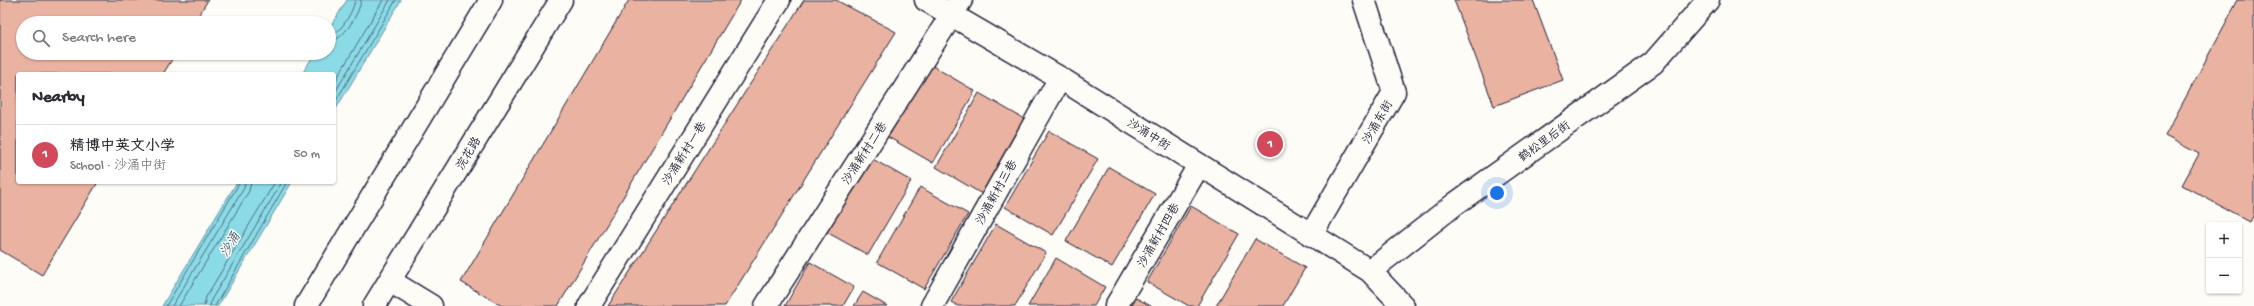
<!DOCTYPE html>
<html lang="en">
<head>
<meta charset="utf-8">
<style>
	body { margin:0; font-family:"Gochi Hand","LXGW WenKai TC",sans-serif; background:#f7f7f7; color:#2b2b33 }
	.controls { position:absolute; right:12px; bottom:12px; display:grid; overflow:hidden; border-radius:4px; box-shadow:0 1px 3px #0004 }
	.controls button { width:36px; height:36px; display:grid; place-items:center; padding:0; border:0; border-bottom:1px solid #e1e1e2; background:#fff; color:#2b2b33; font:20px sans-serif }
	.you { position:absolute; left:1497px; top:193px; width:14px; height:14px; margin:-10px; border:3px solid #fff; border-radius:50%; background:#1a73e8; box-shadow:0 0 0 6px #1a73e833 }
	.badge { display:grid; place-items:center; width:26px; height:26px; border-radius:50%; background:#d1495b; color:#fff; font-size:13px; font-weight:700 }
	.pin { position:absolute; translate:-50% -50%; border:2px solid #fff; box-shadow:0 1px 4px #0006 }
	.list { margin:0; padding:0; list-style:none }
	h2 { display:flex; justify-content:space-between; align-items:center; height:52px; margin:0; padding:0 16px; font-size:17px }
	h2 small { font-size:13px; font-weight:400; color:#7c7c81 }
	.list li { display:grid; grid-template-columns:26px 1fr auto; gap:12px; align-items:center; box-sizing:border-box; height:60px; padding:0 16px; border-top:1px solid #e1e1e2 }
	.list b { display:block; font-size:15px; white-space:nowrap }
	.list p { margin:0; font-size:13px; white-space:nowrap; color:#7c7c81 }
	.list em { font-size:13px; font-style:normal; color:#7c7c81 }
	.icon { flex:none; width:22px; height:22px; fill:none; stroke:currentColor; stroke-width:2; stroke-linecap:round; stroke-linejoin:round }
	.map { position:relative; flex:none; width:2254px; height:306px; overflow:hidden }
	.search { position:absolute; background:#fff; box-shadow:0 1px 3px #0004; left:16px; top:16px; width:320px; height:44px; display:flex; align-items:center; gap:10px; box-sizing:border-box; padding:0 14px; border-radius:22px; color:#7c7c81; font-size:15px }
	.panel { position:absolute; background:#fff; box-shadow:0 1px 3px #0004; left:16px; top:72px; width:320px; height:112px; border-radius:4px }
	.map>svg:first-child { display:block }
	.water { fill:#8bdbe7; stroke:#6191a2 }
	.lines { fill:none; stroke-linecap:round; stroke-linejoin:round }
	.shore { stroke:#4c6c80; stroke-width:1 }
	.building { fill:#eab2a1; stroke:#22223b }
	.minor-casing { stroke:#22223b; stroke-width:25 }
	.major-casing { stroke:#22223b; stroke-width:25 }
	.minor { stroke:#fdfcf7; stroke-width:22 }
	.major { stroke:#fdfcf7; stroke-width:22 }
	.labels { text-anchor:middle; stroke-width:3; stroke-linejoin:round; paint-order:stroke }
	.street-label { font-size:12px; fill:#22223b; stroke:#fdfcf7 }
	.water-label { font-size:13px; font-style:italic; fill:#425a6f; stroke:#fdfcf7 }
</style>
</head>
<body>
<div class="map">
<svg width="2254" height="306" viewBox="0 0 2254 306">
	<rect width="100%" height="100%" fill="#fdfcf7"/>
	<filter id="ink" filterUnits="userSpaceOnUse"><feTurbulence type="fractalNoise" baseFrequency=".025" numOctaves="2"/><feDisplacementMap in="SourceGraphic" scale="8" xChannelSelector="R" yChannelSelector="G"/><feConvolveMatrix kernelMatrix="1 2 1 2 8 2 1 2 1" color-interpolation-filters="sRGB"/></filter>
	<g filter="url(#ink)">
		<path class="water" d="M 347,0 L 401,0 L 334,112 L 334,74 L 302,74 L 315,53 L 329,53 L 329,29 Z
			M 237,182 L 292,182 L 218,306 L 162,306 Z"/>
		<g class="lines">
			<path class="shore" d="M 329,36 C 340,35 354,10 355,0
				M 329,42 C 343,41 360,13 361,0
				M 334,83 L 383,0
				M 334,94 L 390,0
				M 334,104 L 396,0
				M 166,306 L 240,182
				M 172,306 L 244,188 L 245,182
				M 179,306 L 249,191 L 251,182
				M 204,306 L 206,297 L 275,182
				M 210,306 L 211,300 L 282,182
				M 215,306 L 287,182"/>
		</g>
		<path class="building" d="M 0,0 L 208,0 L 194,23 L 23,23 L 23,53 L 176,53 L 163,74 L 18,74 L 18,182 L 98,182 L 42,275 L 0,250 Z
			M 629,0 L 741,0 L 558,306 L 502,306 L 461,282 Z
			M 804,0 L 836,0 L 896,32 L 725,306 L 608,306 Z
			M 1454,0 L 1533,0 L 1563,80 L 1494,106 Z
			M 2238,0 L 2254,0 L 2254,214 L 2250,222 L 2182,185 L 2199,154 L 2165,136 Z
			M 931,65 L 975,91 L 933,163 L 888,137 Z
			M 979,93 L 1026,120 L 982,194 L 936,167 Z
			M 1049,131 L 1098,159 L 1053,235 L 1005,207 Z
			M 864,154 L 911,181 L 868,255 L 821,229 Z
			M 1109,167 L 1155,194 L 1112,267 L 1066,241 Z
			M 920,187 L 968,214 L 924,289 L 877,262 Z
			M 1191,206 L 1239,234 L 1197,306 L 1189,306 L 1147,282 Z
			M 996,224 L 1046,253 L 1015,306 L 958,306 L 951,302 Z
			M 1255,239 L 1305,268 L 1283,306 L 1216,306 Z
			M 1056,258 L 1105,287 L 1094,306 L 1028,306 Z
			M 810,262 L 854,287 L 843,306 L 785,306 Z
			M 863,292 L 887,306 L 854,306 Z
			M 1136,298 L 1151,306 L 1131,306 Z"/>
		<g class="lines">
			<defs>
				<path id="minor" d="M 926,0 L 1060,78 L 1370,271 L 1403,306
					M 1311,235 L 1394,92 L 1364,0
					M 1370,271 L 1455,204 L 1653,63 L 1708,0
					M 390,281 L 431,306
					M 589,306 L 779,0
					M 766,306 L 961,0
					M 932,306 L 1060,78
					M 1116,306 L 1199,165"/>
				<path id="major" d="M 306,306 L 491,0
					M 374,306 L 561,0"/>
			</defs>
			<use href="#minor" class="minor-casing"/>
			<use href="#major" class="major-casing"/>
			<use href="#minor" class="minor"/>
			<use href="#major" class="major"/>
		</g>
	</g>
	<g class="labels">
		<g class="street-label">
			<text transform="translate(1377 122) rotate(-60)" y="4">沙涌东街</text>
			<text transform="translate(1149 134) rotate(32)" y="4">沙涌中街</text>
			<text transform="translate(1544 141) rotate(-36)" y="4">鹤松里后街</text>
			<text transform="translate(468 153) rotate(-59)" y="4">浣花路</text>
			<text transform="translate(684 153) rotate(-58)" y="4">沙涌新村一巷</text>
			<text transform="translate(864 153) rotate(-57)" y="4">沙涌新村二巷</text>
			<text transform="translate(996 192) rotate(-61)" y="4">沙涌新村三巷</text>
			<text transform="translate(1158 235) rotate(-60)" y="4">沙涌新村四巷</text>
		</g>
		<g class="water-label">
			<text transform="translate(229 244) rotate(-59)" y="5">沙涌</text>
		</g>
	</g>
</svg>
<div class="controls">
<button>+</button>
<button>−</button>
</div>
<div class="you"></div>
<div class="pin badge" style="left:1270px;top:144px">1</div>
<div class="search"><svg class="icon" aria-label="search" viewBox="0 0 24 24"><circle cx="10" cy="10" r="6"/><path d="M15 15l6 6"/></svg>Search here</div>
<section class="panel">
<h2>Nearby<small></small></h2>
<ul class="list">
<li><span class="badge">1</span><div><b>精博中英文小学</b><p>School · 沙涌中街</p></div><em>50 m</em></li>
</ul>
</section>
</div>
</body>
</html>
